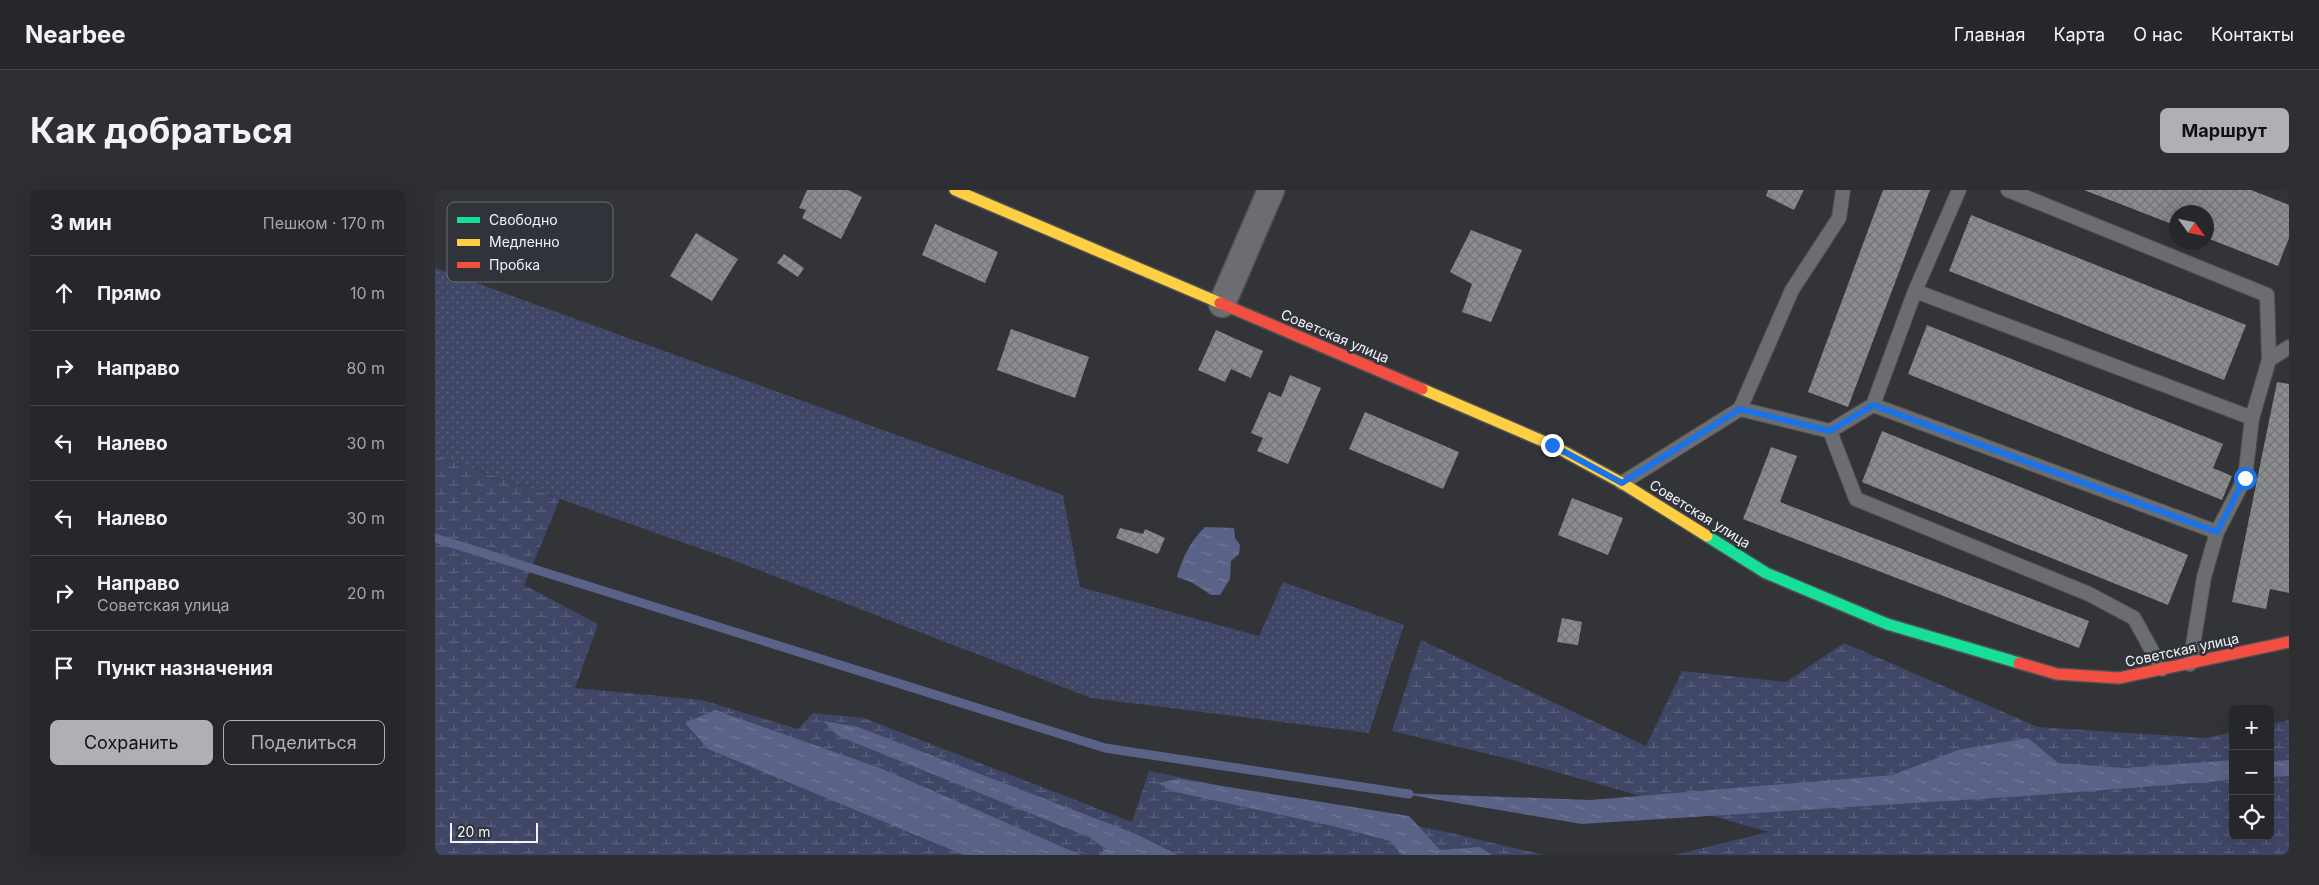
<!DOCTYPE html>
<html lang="ru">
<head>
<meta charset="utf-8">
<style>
	body { margin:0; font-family:Inter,sans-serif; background:#2e2f32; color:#f1f3f6 }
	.controls { position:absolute; right:15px; bottom:15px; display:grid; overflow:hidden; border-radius:8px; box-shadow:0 5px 20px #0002 }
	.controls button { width:45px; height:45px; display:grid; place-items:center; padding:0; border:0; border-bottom:1px solid #424447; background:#26272a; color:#f1f3f6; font:25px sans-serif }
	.compass { position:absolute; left:1734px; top:15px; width:45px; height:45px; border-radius:50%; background:#26272a; box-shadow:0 5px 20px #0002; rotate:123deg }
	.scale { position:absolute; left:15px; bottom:12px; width:88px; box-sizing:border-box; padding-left:5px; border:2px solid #f2f3f7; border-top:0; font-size:14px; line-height:18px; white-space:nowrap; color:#f2f3f7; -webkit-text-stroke:4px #31333a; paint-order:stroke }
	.stop { position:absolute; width:15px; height:15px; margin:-11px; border:4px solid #1a73e8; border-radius:50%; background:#fff }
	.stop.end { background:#1a73e8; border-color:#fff; box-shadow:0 1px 5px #0008 }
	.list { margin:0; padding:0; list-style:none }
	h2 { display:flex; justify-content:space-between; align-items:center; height:65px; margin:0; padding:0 20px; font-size:21px }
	h2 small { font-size:16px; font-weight:400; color:#a4a5a8 }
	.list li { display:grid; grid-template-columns:32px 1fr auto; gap:15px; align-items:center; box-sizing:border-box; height:75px; padding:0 20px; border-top:1px solid #424447 }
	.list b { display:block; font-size:19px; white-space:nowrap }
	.list p { margin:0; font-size:16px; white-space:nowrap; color:#a4a5a8 }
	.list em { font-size:16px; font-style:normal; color:#a4a5a8 }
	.actions { display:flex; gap:10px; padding:15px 20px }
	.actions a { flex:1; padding:11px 0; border:1px solid #afb0b4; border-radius:8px; text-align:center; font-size:18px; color:#afb0b4 }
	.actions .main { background:#afb0b4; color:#111 }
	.icon { flex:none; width:28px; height:28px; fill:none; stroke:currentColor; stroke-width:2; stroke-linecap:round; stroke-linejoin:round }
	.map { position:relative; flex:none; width:1854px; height:665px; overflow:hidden; border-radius:8px }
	header { display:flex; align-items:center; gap:30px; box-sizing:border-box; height:70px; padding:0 25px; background:#26272a; border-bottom:1px solid #424447 }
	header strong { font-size:24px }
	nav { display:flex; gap:28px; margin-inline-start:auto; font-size:18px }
	.intro { display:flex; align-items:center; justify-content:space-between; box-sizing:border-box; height:120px; padding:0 30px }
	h1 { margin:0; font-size:35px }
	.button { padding:12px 22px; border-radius:8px; background:#afb0b4; color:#111; font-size:18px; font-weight:700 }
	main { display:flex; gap:30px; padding:0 30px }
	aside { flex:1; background:#26272a; border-radius:8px; box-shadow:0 5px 20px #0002 }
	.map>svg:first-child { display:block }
	.grass { fill:url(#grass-dots) }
	.wetland { fill:url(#wetland-marsh) }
	.water { fill:url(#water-ripples) }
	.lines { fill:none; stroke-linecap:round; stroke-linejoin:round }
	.stream { stroke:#5a6287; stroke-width:9 }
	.building { fill:url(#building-cross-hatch) }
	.lane-casing { stroke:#4f5053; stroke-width:16 }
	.street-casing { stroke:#4f5053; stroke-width:29 }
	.fast-casing { stroke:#4f5053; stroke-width:14 }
	.slow-casing { stroke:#4f5053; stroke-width:14 }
	.jam-casing { stroke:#4f5053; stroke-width:14 }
	.lane { stroke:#6c6d70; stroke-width:14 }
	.street { stroke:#6c6d70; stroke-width:26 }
	.fast { stroke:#16e098; stroke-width:11 }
	.slow { stroke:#ffcf43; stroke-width:11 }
	.jam { stroke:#f24e42; stroke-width:11 }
	.route { stroke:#1a73e8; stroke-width:6 }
	.labels { text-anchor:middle; stroke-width:5; stroke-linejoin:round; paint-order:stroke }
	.street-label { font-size:14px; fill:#f2f3f7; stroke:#31333a }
	.key { fill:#31333a; stroke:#6b6d73; stroke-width:1 }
	.key-label { font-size:14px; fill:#f2f3f7 }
</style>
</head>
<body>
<header>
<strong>Nearbee</strong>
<nav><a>Главная</a><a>Карта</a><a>О нас</a><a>Контакты</a></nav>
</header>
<div class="intro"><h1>Как добраться</h1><a class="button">Маршрут</a></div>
<main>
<aside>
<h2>3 мин<small>Пешком · 170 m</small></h2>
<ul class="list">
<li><svg class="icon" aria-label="ahead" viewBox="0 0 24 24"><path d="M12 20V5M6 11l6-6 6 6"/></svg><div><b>Прямо</b></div><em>10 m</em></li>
<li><svg class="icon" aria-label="right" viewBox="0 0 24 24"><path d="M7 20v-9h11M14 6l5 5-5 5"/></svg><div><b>Направо</b></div><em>80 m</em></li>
<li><svg class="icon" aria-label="left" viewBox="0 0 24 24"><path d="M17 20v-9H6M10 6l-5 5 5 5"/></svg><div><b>Налево</b></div><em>30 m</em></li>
<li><svg class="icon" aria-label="left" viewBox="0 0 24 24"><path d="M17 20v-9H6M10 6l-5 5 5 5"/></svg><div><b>Налево</b></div><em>30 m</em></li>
<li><svg class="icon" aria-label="right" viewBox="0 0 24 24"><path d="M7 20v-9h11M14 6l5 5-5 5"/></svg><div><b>Направо</b><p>Советская улица</p></div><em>20 m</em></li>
<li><svg class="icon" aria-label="arrive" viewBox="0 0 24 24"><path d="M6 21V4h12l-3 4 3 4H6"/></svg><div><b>Пункт назначения</b></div></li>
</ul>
<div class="actions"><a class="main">Сохранить</a><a>Поделиться</a></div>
</aside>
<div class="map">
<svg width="1854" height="665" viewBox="0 0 1854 665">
	<defs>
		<pattern id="grass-dots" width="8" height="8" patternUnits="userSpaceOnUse" patternTransform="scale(1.25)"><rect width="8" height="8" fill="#404666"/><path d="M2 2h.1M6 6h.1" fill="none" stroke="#5c617d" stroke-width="1.8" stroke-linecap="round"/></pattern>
		<pattern id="wetland-marsh" width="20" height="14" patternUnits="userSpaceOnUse" patternTransform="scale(1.25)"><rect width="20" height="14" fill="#404666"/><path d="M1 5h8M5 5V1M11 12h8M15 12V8" fill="none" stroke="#5c617d"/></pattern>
		<pattern id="water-ripples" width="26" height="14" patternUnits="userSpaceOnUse" patternTransform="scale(1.25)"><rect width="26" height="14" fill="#5a6287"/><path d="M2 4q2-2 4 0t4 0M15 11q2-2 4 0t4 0" fill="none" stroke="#727999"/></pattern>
		<pattern id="building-cross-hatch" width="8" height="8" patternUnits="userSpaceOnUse" patternTransform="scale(1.25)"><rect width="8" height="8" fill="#8b8c8f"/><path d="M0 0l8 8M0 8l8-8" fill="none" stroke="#747577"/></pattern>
	</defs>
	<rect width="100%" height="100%" fill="#333438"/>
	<path class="grass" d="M 0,78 L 628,305 L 645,397 L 824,446 L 848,392 L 969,435 L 934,543 L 656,508 L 295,369 L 0,265 Z"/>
	<path class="wetland" d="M 0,265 L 125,309 L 89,395 L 163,434 L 140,498 L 267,510 L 363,539 L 378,523 L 429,528 L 697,632 L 714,581 L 1016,643 L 1109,665 L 0,665 Z
		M 986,450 L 1211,556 L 1247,481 L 1351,492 L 1409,453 L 1603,537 L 1772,548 L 1798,542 L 1798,646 L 1835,646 L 1835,534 L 1854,530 L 1854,665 L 1239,665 L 1334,642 L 1078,570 L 957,541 Z"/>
	<path class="water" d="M 770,337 L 799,338 L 800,348 L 805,355 L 804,364 L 796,371 L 795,389 L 785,405 L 776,405 L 758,393 L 742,387 C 747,369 755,351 770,337 Z
		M 280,520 L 445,578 L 646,665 L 529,665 L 273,559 L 250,533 Z
		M 388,531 L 423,537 L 701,644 L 743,665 L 663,665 L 671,659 L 654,647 L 403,546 Z
		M 1593,548 L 1623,573 L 1689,578 L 1798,570 L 1798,590 L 1590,606 L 1147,634 L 963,603 L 1156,610 L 1458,585 L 1523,560 Z
		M 1854,570 L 1854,586 L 1835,587 L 1835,572 Z
		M 743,589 L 974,626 L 1005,660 L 1045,657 L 1057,665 L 967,665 L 955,651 L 902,637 L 736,601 L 723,593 Z"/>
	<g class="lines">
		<path class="stream" d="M 0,348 L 670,558 L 974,604"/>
	</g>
	<path class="building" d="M 372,0 L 413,0 L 427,7 L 406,49 L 367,28 L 371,20 L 364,18 Z
		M 1333,0 L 1369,0 L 1359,20 L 1331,6 Z
		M 1448,0 L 1495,0 L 1413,217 L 1373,202 Z
		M 1649,0 L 1816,0 L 1854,15 L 1854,48 L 1843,76 L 1772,48 L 1772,22 L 1742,22 L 1742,36 Z
		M 1536,25 L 1811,135 L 1789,190 L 1514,81 Z
		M 500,34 L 563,62 L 550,93 L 487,65 Z
		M 1036,40 L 1087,60 L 1056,132 L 1027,122 L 1037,94 L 1015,82 Z
		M 261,43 L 303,69 L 277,111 L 235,86 Z
		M 349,64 L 369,78 L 363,87 L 342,73 Z
		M 1492,135 L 1788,254 L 1778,278 L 1797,286 L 1787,310 L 1473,184 Z
		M 576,139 L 654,167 L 640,208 L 562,180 Z
		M 781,140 L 828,161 L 816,188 L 796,179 L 790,192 L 763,180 Z
		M 855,185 L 886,198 L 853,274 L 822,261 L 828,248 L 816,243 L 834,202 L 846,207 Z
		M 1842,192 L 1854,194 L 1854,403 L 1835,399 L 1831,419 L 1797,412 Z
		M 930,222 L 1024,262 L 1008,299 L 914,259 Z
		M 1447,241 L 1753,365 L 1733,415 L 1427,292 Z
		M 1336,257 L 1362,266 L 1345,312 L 1654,431 L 1644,458 L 1308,329 Z
		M 1137,308 L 1188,328 L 1173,365 L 1123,345 Z
		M 685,338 L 708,344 L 710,339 L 730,348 L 723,364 L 681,348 Z
		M 1127,428 L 1147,432 L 1143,455 L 1122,452 Z"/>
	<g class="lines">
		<defs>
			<path id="lane" d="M 1573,0 L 1832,105 L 1834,170 L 1817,228 L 1810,288 L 1782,342 L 1769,387 L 1755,474
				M 1480,101 L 1817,228
				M 1834,170 L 1854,157
				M 1438,215 L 1782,342
				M 1305,219 L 1395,241 L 1438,215 L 1480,101 L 1524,0
				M 1395,241 L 1421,309 L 1654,404 L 1699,428 L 1727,479
				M 1187,293 L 1305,219 L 1357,100 L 1404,28 L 1408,0"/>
			<path id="street" d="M 787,114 L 836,0"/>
			<path id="fast" d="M 1272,346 L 1331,383 L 1452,434 L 1584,473"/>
			<path id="slow" d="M 520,0 L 785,113
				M 987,199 L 1117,255 L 1187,293 L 1272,346"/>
			<path id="jam" d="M 785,113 L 987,199
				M 1584,473 L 1622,484 L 1684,488 L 1854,452"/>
		</defs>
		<use href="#lane" class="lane-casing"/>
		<use href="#street" class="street-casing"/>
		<use href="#fast" class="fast-casing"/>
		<use href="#slow" class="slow-casing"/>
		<use href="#jam" class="jam-casing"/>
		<use href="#lane" class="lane"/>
		<use href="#street" class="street"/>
		<use href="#fast" class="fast"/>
		<use href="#slow" class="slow"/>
		<use href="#jam" class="jam"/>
	</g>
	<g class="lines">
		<path class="route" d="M 1117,255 L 1187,293 L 1305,219 L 1395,241 L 1438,215 L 1782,342 L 1810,288"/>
	</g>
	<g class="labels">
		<g class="street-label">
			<text transform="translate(900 146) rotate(23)" y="5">Советская улица</text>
			<text transform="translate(1265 324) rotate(32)" y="5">Советская улица</text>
			<text transform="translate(1747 460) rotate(-12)" y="5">Советская улица</text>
		</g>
	</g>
	<rect x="12" y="12" width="166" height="80" rx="8" class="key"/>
	<rect x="22" y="27" width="23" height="6" fill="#16e098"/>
	<rect x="22" y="49" width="23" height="7" fill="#ffcf43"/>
	<rect x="22" y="72" width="23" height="6" fill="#f24e42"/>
	<g class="key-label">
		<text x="54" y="35">Свободно</text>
		<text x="54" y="57">Медленно</text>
		<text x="54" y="80">Пробка</text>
	</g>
</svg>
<div class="controls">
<button>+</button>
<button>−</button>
<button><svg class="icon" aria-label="locate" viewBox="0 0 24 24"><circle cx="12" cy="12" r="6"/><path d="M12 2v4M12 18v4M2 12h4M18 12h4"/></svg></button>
</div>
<svg class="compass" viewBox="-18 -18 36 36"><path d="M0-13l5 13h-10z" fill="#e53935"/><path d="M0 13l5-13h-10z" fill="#a4a5a8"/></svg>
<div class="scale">20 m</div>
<div class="stop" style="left:1810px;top:288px"></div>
<div class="stop end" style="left:1117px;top:255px"></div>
</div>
</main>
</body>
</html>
